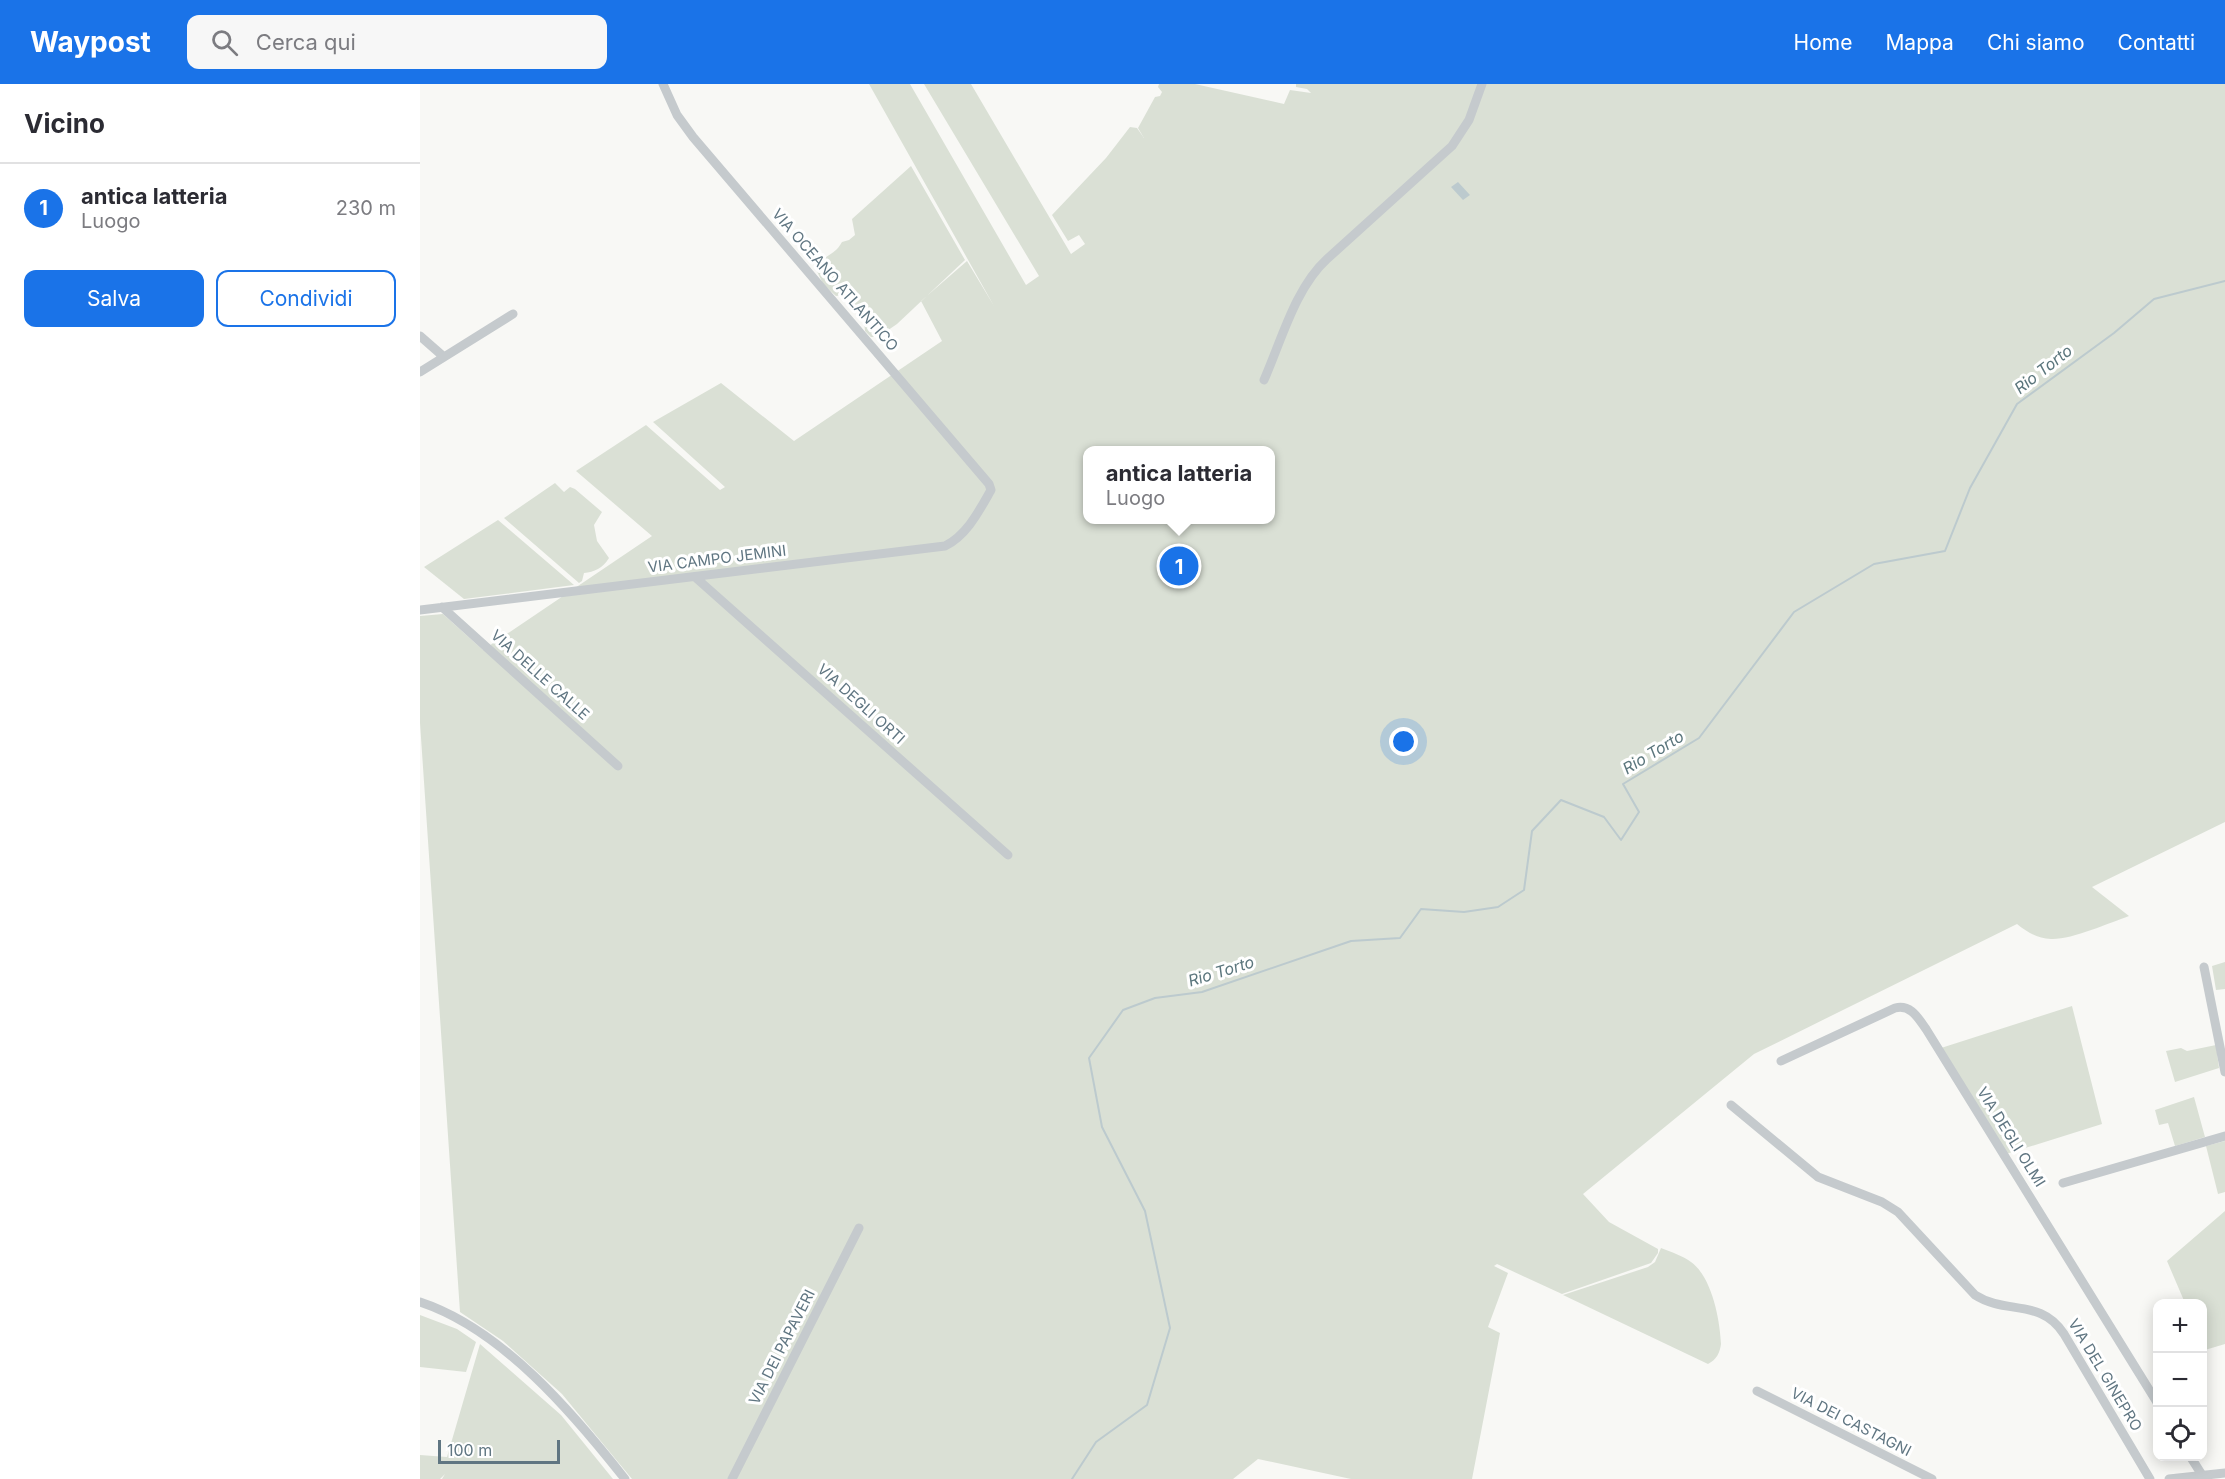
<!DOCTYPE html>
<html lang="it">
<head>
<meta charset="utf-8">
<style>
	body { margin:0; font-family:Inter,sans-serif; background:#f7f7f7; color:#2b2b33 }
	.controls { position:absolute; right:18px; bottom:18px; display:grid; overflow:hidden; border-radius:12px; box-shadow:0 3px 15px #0003 }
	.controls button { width:54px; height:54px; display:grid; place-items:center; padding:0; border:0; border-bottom:2px solid #e1e1e2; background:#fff; color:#2b2b33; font:30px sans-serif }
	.scale { position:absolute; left:18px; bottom:15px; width:122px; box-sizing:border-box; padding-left:6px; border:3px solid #607682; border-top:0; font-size:16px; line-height:21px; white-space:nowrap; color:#607682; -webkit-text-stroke:4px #fff; paint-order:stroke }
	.you { position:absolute; left:984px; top:658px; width:21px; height:21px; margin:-15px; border:4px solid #fff; border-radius:50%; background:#1a73e8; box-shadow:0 0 0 9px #1a73e833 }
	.badge { display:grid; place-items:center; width:39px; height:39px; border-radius:50%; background:#1a73e8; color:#fff; font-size:20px; font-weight:700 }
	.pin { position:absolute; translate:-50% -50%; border:3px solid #fff; box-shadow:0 2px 6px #0006 }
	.popup { position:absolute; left:663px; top:362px; width:192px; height:78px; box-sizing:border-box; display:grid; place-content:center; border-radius:12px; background:#fff; filter:drop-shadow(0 2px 4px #0005); font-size:20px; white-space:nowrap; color:#7c7c81 }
	.popup b { font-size:22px; color:#2b2b33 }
	.popup::after { content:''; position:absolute; left:50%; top:100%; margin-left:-12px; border:12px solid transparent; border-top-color:#fff }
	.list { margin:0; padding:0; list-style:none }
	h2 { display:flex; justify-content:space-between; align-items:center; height:78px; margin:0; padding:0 24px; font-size:26px }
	h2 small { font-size:20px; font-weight:400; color:#7c7c81 }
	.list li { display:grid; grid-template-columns:39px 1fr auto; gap:18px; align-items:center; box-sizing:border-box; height:90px; padding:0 24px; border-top:2px solid #e1e1e2 }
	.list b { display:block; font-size:22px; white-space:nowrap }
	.list p { margin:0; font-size:20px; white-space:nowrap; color:#7c7c81 }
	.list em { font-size:20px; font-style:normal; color:#7c7c81 }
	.actions { display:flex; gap:12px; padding:18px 24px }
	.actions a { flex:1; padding:14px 0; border:2px solid #1a73e8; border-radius:12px; text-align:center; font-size:21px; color:#1a73e8 }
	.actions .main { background:#1a73e8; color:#fff }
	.icon { flex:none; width:33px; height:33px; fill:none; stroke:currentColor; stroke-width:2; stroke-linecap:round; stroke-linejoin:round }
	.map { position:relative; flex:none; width:1805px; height:1395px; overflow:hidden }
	header { display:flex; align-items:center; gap:36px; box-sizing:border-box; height:84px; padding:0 30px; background:#1a73e8; color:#fff }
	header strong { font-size:28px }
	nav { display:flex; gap:33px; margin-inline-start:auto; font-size:21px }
	.search { width:420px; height:54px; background:#f7f7f7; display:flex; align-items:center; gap:15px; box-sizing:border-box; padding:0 21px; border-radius:12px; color:#7c7c81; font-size:22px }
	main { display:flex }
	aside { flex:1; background:#fff }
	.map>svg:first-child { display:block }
	.green { fill:#dae0d5; fill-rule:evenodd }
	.water { fill:#bccace }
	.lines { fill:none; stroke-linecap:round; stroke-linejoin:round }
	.stream { stroke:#bccace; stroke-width:2 }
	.street { stroke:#c5cacd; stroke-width:9 }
	.labels { text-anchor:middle; stroke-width:6; stroke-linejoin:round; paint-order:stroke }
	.street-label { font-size:15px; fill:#607682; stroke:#fff }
	.water-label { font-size:16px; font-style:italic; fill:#5b767d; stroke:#fff }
</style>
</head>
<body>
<header>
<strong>Waypost</strong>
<div class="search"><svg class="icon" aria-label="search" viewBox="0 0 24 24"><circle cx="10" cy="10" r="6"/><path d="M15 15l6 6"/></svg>Cerca qui</div>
<nav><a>Home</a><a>Mappa</a><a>Chi siamo</a><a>Contatti</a></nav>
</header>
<main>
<aside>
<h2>Vicino<small></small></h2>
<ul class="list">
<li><span class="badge">1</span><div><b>antica latteria</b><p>Luogo</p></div><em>230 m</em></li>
</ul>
<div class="actions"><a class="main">Salva</a><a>Condividi</a></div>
</aside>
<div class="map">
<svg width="1805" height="1395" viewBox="0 0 1805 1395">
	<rect width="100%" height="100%" fill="#f8f8f5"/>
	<path class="green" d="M 449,0 L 490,0 L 606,201 L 619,192 L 504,0 L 551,0 L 651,170 L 665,160 L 659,151 L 648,157 L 632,131 L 686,74 L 710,43 L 717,44 L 724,54 L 718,44 L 735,13 L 740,12 L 742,8 L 738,3 L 739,0 L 775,0 L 864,20 L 870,6 L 891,9 L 887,5 L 876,3 L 876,0 L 1805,0 L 1805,738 L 1672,803 L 1709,832 C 1689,839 1651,856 1631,855 C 1618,855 1607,848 1597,840 L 1334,970 L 1163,1110 L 1189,1138 L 1238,1165 L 1238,1169 L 1231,1179 L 1142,1210 L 1077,1180 L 1074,1182 L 1088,1189 L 1068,1243 L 1080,1249 L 1052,1395 L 931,1395 L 838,1375 L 813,1395 L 212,1395 L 142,1310 L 83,1257 L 40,1228 L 0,639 L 0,532 L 23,530 L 63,566 L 232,452 L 156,387 L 226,341 L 300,406 L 305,403 L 233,338 L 301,299 L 374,357 L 522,257 L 501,217 L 547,177 L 574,222 ZM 668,366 L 850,366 L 850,436 L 668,436 Z
		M 491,82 L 545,176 L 477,240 L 458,253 L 451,253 L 445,247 L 443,227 L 431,221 L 424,211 L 416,212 L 403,200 L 396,185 C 399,182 400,179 403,176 C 410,169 416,169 422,158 L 429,156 L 435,151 L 432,135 Z
		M 135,399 L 144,408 L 150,403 L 155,405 L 182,428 L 174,441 L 177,457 L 189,474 C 183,484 174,488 164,489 L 162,497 L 159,499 L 84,434 Z
		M 78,436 L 154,501 L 44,515 L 4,483 Z
		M 1805,878 L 1805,905 L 1796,906 L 1792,882 Z
		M 1652,922 L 1682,1040 L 1586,1070 L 1521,964 Z
		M 1796,961 L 1799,984 L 1755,998 L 1746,967 L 1761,964 L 1767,967 Z
		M 1774,1013 L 1785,1053 L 1755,1062 L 1748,1039 L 1739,1041 L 1735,1026 Z
		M 1805,1057 L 1805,1108 L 1798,1110 L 1786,1062 Z
		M 1805,1127 L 1805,1260 L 1785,1266 L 1783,1260 L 1782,1220 L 1765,1219 L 1747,1177 Z
		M 1241,1164 C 1251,1168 1263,1172 1271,1178 C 1292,1193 1300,1236 1301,1260 C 1300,1269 1296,1276 1288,1280 L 1143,1211 L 1228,1183 L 1235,1178 Z
		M 0,1231 L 37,1245 L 56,1258 L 46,1288 L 0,1283 Z
		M 60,1260 L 141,1331 L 193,1395 L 22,1395 L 25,1390 L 20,1395 L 0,1395 L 0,1371 L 27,1373 Z"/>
	<path class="water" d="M 1038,98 L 1050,111 L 1043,116 L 1031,103 Z"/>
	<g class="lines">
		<path class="stream" d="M 652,1395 L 676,1358 L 727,1321 L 750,1244 L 725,1127 L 682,1043 L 669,974 L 703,926 L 735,914 L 782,908 L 931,857 L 980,854 L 1001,825 L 1044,828 L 1078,823 L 1104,806 L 1112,747 L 1141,716 L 1184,733 L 1201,756 L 1219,728 L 1203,700 L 1279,654 L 1374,528 L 1454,480 L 1525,467 L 1550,404 L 1597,320 L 1694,249 L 1734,215 L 1805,197"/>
		<path class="street" d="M 0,252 L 24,273
			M 0,288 L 93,230
			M 844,296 C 861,258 875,204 907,175 L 1032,62 L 1049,36 L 1062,0
			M 275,493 L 588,771
			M 22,523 L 198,682
			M 0,526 L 525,462 C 547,451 559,427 571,406 L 569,400 L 273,53 L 257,31 L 243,0
			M 1784,883 L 1805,988
			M 1361,977 L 1475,924 C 1491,920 1498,934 1506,945 L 1738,1320
			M 1311,1021 L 1398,1093 L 1462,1118 L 1478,1128 L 1555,1211 C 1586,1231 1621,1214 1644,1250 L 1730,1395
			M 1643,1099 L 1805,1052
			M 0,1218 C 82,1245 153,1329 205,1395
			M 1337,1307 L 1512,1395
			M 1770,1372 L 1782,1391
			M 312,1395 L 439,1144
			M 1749,1395 L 1805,1389"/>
	</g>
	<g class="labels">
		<g class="street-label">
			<text transform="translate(415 196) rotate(49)" y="5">VIA OCEANO ATLANTICO</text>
			<text transform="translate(297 475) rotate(-7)" y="5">VIA CAMPO JEMINI</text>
			<text transform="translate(120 591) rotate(42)" y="5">VIA DELLE CALLE</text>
			<text transform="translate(441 620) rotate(42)" y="5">VIA DEGLI ORTI</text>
			<text transform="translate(1591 1053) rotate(58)" y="5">VIA DEGLI OLMI</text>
			<text transform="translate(362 1263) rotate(-63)" y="5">VIA DEI PAPAVERI</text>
			<text transform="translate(1685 1291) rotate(59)" y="5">VIA DEL GINEPRO</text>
			<text transform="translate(1431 1338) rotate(27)" y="5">VIA DEI CASTAGNI</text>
		</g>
		<g class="water-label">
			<text transform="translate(1623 285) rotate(-38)" y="6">Rio Torto</text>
			<text transform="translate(1233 668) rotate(-31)" y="6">Rio Torto</text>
			<text transform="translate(801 887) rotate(-17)" y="6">Rio Torto</text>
		</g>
	</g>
</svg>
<div class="controls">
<button>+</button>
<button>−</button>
<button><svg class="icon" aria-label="locate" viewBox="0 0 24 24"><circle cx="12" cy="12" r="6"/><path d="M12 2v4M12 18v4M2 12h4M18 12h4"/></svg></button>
</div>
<div class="scale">100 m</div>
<div class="you"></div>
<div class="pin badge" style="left:759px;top:482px">1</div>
<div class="popup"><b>antica latteria</b>Luogo</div>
</div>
</main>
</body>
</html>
